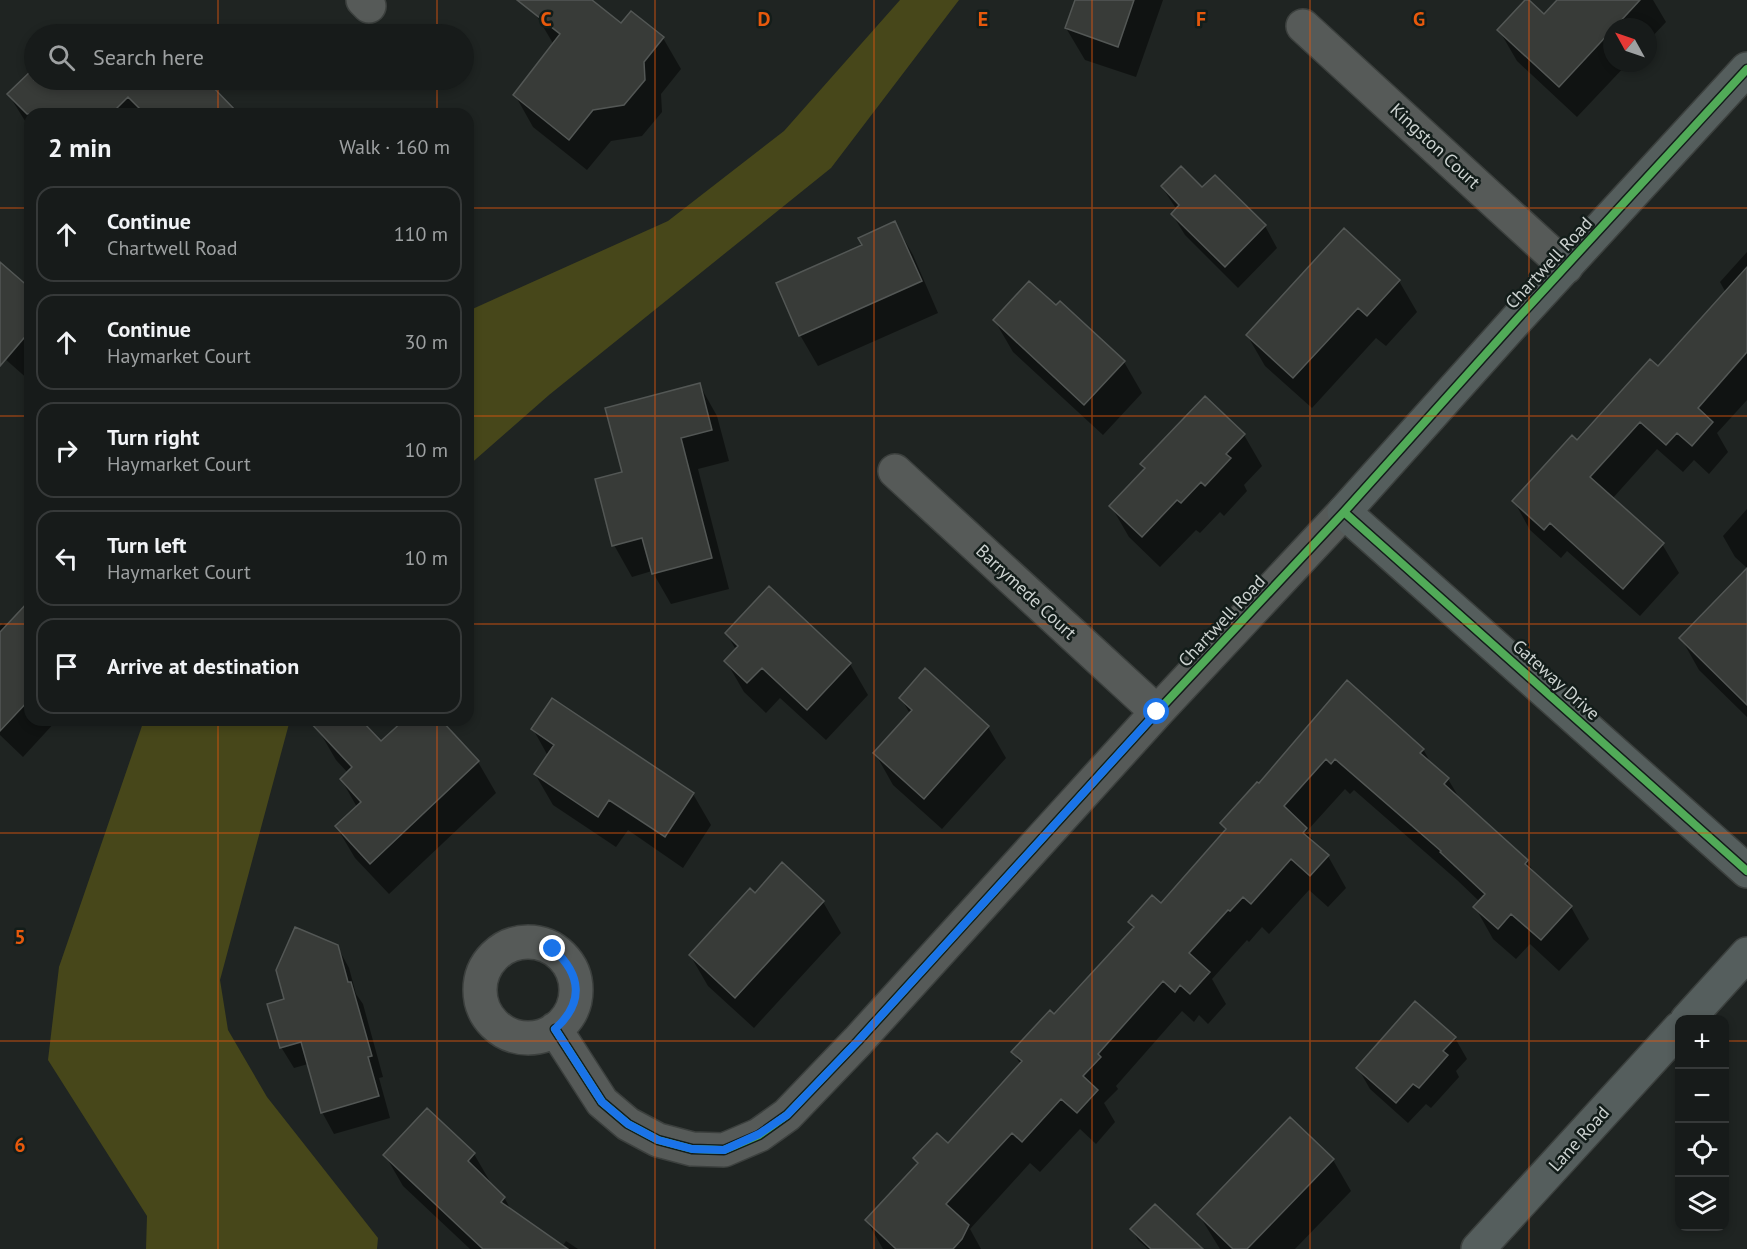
<!DOCTYPE html>
<html lang="en">
<head>
<meta charset="utf-8">
<style>
	body { margin:0; font-family:"PT Sans",sans-serif; background:#202423; color:#f1f3f6 }
	.controls { position:absolute; right:18px; bottom:18px; display:grid; overflow:hidden; border-radius:12px; box-shadow:0 3px 9px #0003 }
	.controls button { width:54px; height:54px; display:grid; place-items:center; padding:0; border:0; border-bottom:2px solid #363939; background:#171b1a; color:#f1f3f6; font:30px sans-serif }
	.compass { position:absolute; left:1603px; top:18px; width:54px; height:54px; border-radius:50%; background:#171b1a; box-shadow:0 3px 9px #0003; rotate:310deg }
	.stop { position:absolute; width:18px; height:18px; margin:-14px; border:4px solid #1a73e8; border-radius:50%; background:#fff }
	.stop.end { background:#1a73e8; border-color:#fff; box-shadow:0 2px 6px #0008 }
	.list { margin:0; padding:0; list-style:none }
	h2 { display:flex; justify-content:space-between; align-items:center; height:78px; margin:0; padding:0 24px; font-size:26px }
	h2 small { font-size:20px; font-weight:400; color:#9ea1a2 }
	.list li { display:grid; grid-template-columns:39px 1fr auto; gap:18px; align-items:center; box-sizing:border-box; height:96px; margin:0 12px 12px; padding:0 12px; border:2px solid #363939; border-radius:18px }
	.list b { display:block; font-size:22px; white-space:nowrap }
	.list p { margin:0; font-size:20px; white-space:nowrap; color:#9ea1a2 }
	.list em { font-size:20px; font-style:normal; color:#9ea1a2 }
	.icon { flex:none; width:33px; height:33px; fill:none; stroke:currentColor; stroke-width:2; stroke-linecap:round; stroke-linejoin:round }
	.map { position:relative; flex:none; width:1747px; height:1249px; overflow:hidden }
	.search { position:absolute; background:#171b1a; box-shadow:0 3px 9px #0003; left:24px; top:24px; width:450px; height:66px; display:flex; align-items:center; gap:15px; box-sizing:border-box; padding:0 21px; border-radius:33px; color:#9ea1a2; font-size:22px }
	.panel { position:absolute; background:#171b1a; box-shadow:0 3px 9px #0003; left:24px; top:108px; width:450px; height:618px; border-radius:18px }
	.map>svg:first-child { display:block }
	.forest { fill:#47471a }
	.shadow { fill:#0007 }
	.building { fill:#383b38; stroke:#535755; stroke-width:1.5 }
	.lines { fill:none; stroke-linecap:round; stroke-linejoin:round }
	.street-casing { stroke:#3c403e; stroke-width:36 }
	.secondary-casing { stroke:#3c403e; stroke-width:36 }
	.street { stroke:#565a58; stroke-width:33 }
	.secondary { stroke:#555e5d; stroke-width:33 }
	.cycleway-casing { stroke:#131d1a; stroke-width:11 }
	.cycleway { stroke:#51ab58; stroke-width:8 }
	.route { stroke:#1a73e8; stroke-width:8 }
	.grid { fill:none; stroke:#e8590c; stroke-width:1.5; stroke-opacity:0.55 }
	.labels { text-anchor:middle; stroke-width:5; stroke-linejoin:round; paint-order:stroke }
	.street-label { font-size:18px; fill:#cdd3d1; stroke:#131d1a }
	.grid-label { font-size:20px; text-anchor:middle; font-weight:bold; fill:#e8590c; stroke:#131d1a; stroke-width:5; stroke-linejoin:round; paint-order:stroke }
</style>
</head>
<body>
<div class="map">
<svg width="1747" height="1249" viewBox="0 0 1747 1249">
	<rect width="100%" height="100%" fill="#1f2422"/>
	<path class="forest" d="M 900,0 L 959,0 L 831,168 L 549,395 L 468,466 L 468,311 L 668,221 L 784,131 Z
		M 144,720 L 290,720 L 220,980 L 228,1030 L 267,1097 L 378,1238 L 377,1249 L 146,1249 L 147,1216 L 48,1060 L 59,967 Z"/>
	<path class="shadow" d="M 546,0 L 589,0 L 621,25 L 663,38 L 681,69 L 661,94 L 662,112 L 642,136 L 611,141 L 587,170 L 533,127 L 515,95 L 554,45 L 535,13 Z
		M 1076,0 L 1163,0 L 1136,77 L 1085,60 L 1066,28 Z
		M 1527,0 L 1544,16 L 1559,0 L 1653,0 L 1666,22 L 1648,41 L 1648,27 L 1612,27 L 1612,63 L 1628,63 L 1577,117 L 1517,61 L 1499,30 Z
		M 153,28 L 160,34 L 147,34 Z
		M 34,70 L 34,80 L 203,80 L 237,114 L 30,114 L 30,129 L 9,95 Z
		M 1162,187 L 1202,189 L 1265,226 L 1277,248 L 1238,288 L 1185,235 L 1172,214 L 1177,210 Z
		M 468,209 L 474,255 L 468,256 Z
		M 895,223 L 913,255 L 938,313 L 818,366 L 800,335 L 864,246 Z
		M 1747,252 L 1747,400 L 1717,433 L 1728,452 L 1709,474 L 1694,460 L 1683,472 L 1657,449 L 1612,499 L 1662,544 L 1679,573 L 1640,616 L 1567,551 L 1561,558 L 1530,530 L 1514,501 L 1658,368 L 1726,293 L 1720,282 Z
		M 0,264 L 24,286 L 30,279 L 30,381 L 4,358 L 0,358 Z
		M 1399,281 L 1417,312 L 1386,346 L 1376,338 L 1312,408 L 1265,366 L 1247,335 Z
		M 995,321 L 1124,362 L 1142,393 L 1103,435 L 1013,352 Z
		M 699,384 L 717,416 L 729,461 L 698,469 L 729,589 L 671,604 L 652,571 L 632,577 L 614,545 L 624,473 Z
		M 1244,435 L 1262,466 L 1244,485 L 1247,491 L 1224,516 L 1220,512 L 1200,533 L 1196,530 L 1160,567 L 1129,537 L 1111,506 L 1145,470 L 1142,464 Z
		M 1747,509 L 1747,568 L 1735,557 L 1723,536 Z
		M 1747,578 L 1747,717 L 1699,670 L 1681,638 Z
		M 30,604 L 30,720 L 57,720 L 23,757 L 0,735 L 0,626 L 3,623 L 7,626 Z
		M 727,634 L 850,664 L 868,695 L 826,740 L 780,698 L 766,713 L 744,692 L 726,661 L 736,650 Z
		M 1348,682 L 1423,749 L 1432,765 L 1448,779 L 1461,801 L 1527,861 L 1536,876 L 1571,907 L 1589,939 L 1559,971 L 1530,944 L 1516,959 L 1493,939 L 1475,907 L 1480,902 L 1457,880 L 1354,790 L 1350,794 L 1345,789 L 1307,831 L 1316,846 L 1328,856 L 1346,888 L 1328,907 L 1309,890 L 1269,934 L 1262,927 L 1249,942 L 1247,940 L 1212,979 L 1226,1004 L 1208,1024 L 1199,1015 L 1194,1022 L 1182,1011 L 1116,1086 L 1118,1089 L 1104,1103 L 1115,1122 L 1096,1144 L 1080,1129 L 1040,1172 L 1030,1163 L 970,1229 L 981,1249 L 883,1249 L 867,1221 L 919,1164 L 915,1159 L 948,1145 L 1021,1065 L 1013,1052 L 1054,1016 L 1134,929 L 1130,922 L 1161,905 L 1226,832 L 1221,823 L 1259,786 Z
		M 901,698 L 988,727 L 1006,758 L 942,829 L 893,785 L 875,753 L 910,714 Z
		M 328,720 L 359,720 L 381,743 L 406,720 L 438,720 L 478,762 L 496,793 L 389,894 L 355,858 L 336,826 L 357,807 L 341,779 L 348,773 L 336,760 L 318,729 Z
		M 533,729 L 693,794 L 711,825 L 683,868 L 628,830 L 616,847 L 553,805 L 535,774 L 548,756 Z
		M 783,864 L 823,902 L 841,933 L 754,1028 L 708,986 L 690,955 L 755,895 Z
		M 337,946 L 349,968 L 356,994 L 363,1004 L 383,1077 L 379,1078 L 390,1118 L 334,1134 L 322,1112 L 308,1064 L 294,1068 L 281,1047 L 286,1000 Z
		M 1455,1038 L 1467,1059 L 1456,1071 L 1459,1077 L 1431,1108 L 1426,1104 L 1408,1123 L 1370,1089 L 1358,1068 Z
		M 474,1154 L 492,1185 L 504,1197 L 512,1212 L 562,1247 L 566,1241 L 578,1249 L 470,1249 L 403,1186 L 385,1155 Z
		M 1333,1160 L 1351,1191 L 1295,1249 L 1220,1249 L 1199,1215 Z
		M 1132,1229 L 1196,1249 L 1148,1249 L 1138,1240 Z"/>
	<path class="building" d="M 517,0 L 592,0 L 621,23 L 631,11 L 664,37 L 644,62 L 645,80 L 624,105 L 593,110 L 569,140 L 513,95 L 560,34 Z
		M 1075,0 L 1134,0 L 1118,47 L 1065,28 Z
		M 1525,0 L 1529,0 L 1544,14 L 1557,0 L 1640,0 L 1615,27 L 1612,27 L 1612,30 L 1559,87 L 1497,30 Z
		M 34,68 L 34,80 L 206,80 L 239,114 L 145,114 L 128,97 L 111,114 L 27,114 L 7,94 Z
		M 1181,166 L 1202,187 L 1215,175 L 1266,225 L 1225,267 L 1171,214 L 1179,205 L 1161,186 Z
		M 895,221 L 922,281 L 799,336 L 776,283 L 862,245 L 858,238 Z
		M 1344,228 L 1400,280 L 1367,316 L 1358,308 L 1293,378 L 1246,335 Z
		M 0,262 L 30,288 L 30,331 L 0,366 Z
		M 1747,267 L 1747,352 L 1698,408 L 1713,422 L 1692,446 L 1677,433 L 1666,445 L 1640,422 L 1590,477 L 1664,543 L 1623,589 L 1550,523 L 1544,530 L 1512,501 L 1572,435 L 1577,440 L 1650,359 L 1658,366 Z
		M 1029,281 L 1056,305 L 1060,301 L 1125,361 L 1084,405 L 993,320 Z
		M 700,383 L 712,430 L 681,438 L 712,558 L 652,574 L 642,538 L 612,546 L 595,479 L 622,472 L 605,408 Z
		M 1205,396 L 1245,434 L 1226,454 L 1231,458 L 1205,486 L 1201,482 L 1181,503 L 1177,500 L 1142,537 L 1109,506 L 1145,468 L 1140,464 Z
		M 1747,568 L 1747,705 L 1679,638 Z
		M 769,586 L 851,663 L 807,710 L 762,668 L 747,683 L 724,661 L 738,646 L 725,633 Z
		M 30,600 L 30,699 L 0,731 L 0,632 Z
		M 925,668 L 989,726 L 924,799 L 873,753 L 912,710 L 899,698 Z
		M 1347,680 L 1424,749 L 1420,753 L 1449,778 L 1444,784 L 1528,860 L 1525,864 L 1572,906 L 1541,940 L 1511,914 L 1498,929 L 1473,907 L 1485,894 L 1440,852 L 1441,851 L 1335,759 L 1331,764 L 1326,759 L 1284,806 L 1307,828 L 1303,833 L 1329,855 L 1310,876 L 1291,859 L 1251,904 L 1243,897 L 1230,911 L 1228,910 L 1189,953 L 1210,972 L 1190,994 L 1180,985 L 1175,992 L 1163,981 L 1098,1054 L 1101,1057 L 1083,1076 L 1098,1090 L 1077,1113 L 1061,1099 L 1022,1142 L 1012,1133 L 946,1204 L 969,1225 L 962,1239 L 953,1249 L 896,1249 L 865,1220 L 918,1163 L 913,1158 L 937,1133 L 948,1143 L 1022,1061 L 1011,1052 L 1050,1010 L 1054,1014 L 1134,927 L 1128,922 L 1152,895 L 1161,903 L 1226,829 L 1220,823 L 1257,782 L 1259,783 Z
		M 552,698 L 694,793 L 665,837 L 609,800 L 598,817 L 534,774 L 554,745 L 531,729 Z
		M 308,720 L 361,720 L 381,741 L 404,720 L 441,720 L 479,761 L 370,864 L 335,826 L 361,802 L 340,779 L 352,767 Z
		M 782,862 L 824,901 L 735,998 L 689,955 L 750,888 L 755,893 Z
		M 295,927 L 338,945 L 348,982 L 351,982 L 372,1056 L 368,1057 L 379,1096 L 321,1113 L 301,1042 L 280,1048 L 267,1004 L 284,999 L 276,970 Z
		M 1415,1001 L 1456,1037 L 1443,1051 L 1448,1055 L 1419,1088 L 1413,1084 L 1396,1103 L 1356,1068 Z
		M 427,1108 L 475,1153 L 468,1161 L 505,1197 L 501,1202 L 568,1249 L 483,1249 L 383,1155 Z
		M 1290,1117 L 1334,1159 L 1247,1249 L 1233,1249 L 1197,1214 Z
		M 1155,1204 L 1203,1249 L 1151,1249 L 1130,1229 Z"/>
	<g class="lines">
		<defs>
			<path id="street" d="M 363,0 L 369,6
				M 1303,26 L 1566,267
				M 895,471 L 1157,712
				M480 990a48 48 0 1 1 96 0a48 48 0 1 1-96 0Z
				M 555,1029 L 602,1102 L 628,1124 L 658,1140 L 692,1149 L 724,1150 L 759,1135 L 787,1115 L 858,1041 L 1157,712 L 1344,512"/>
			<path id="secondary" d="M 1747,69 L 1518,318 L 1344,512 L 1747,871
				M 1687,1020 L 1747,954
				M 1478,1249 L 1680,1028"/>
		</defs>
		<use href="#street" class="street-casing"/>
		<use href="#secondary" class="secondary-casing"/>
		<use href="#street" class="street"/>
		<use href="#secondary" class="secondary"/>
		<defs>
			<path id="cycleway" d="M 1344,512 L 1747,871
				M 555,1029 L 602,1102 L 628,1124 L 658,1140 L 692,1149 L 724,1150 L 759,1135 L 787,1115 L 858,1041 L 1157,712 L 1344,512 L 1518,318 L 1747,69"/>
		</defs>
		<use href="#cycleway" class="cycleway-casing"/>
		<use href="#cycleway" class="cycleway"/>
	</g>
	<g class="lines">
		<path class="route" d="M 553,949 C 582,975 584,1003 555,1029 L 602,1102 L 628,1124 L 658,1140 L 692,1149 L 724,1150 L 759,1134 L 787,1115 L 858,1041 L 1157,712"/>
	</g>
	<path class="grid" d="M 218,0 L 218,34M 437,0 L 437,34M 655,0 L 655,1249M 874,0 L 874,1249M 1092,0 L 1092,1249M 1310,0 L 1310,1249M 1529,0 L 1529,1249M 218,80 L 218,114M 437,80 L 437,114M 0,208 L 30,208M 468,208 L 1747,208M 0,416 L 30,416M 468,416 L 1747,416M 0,624 L 30,624M 468,624 L 1747,624M 218,720 L 218,1249M 437,720 L 437,1249M 0,833 L 1747,833M 0,1041 L 1680,1041M 1724,1041 L 1747,1041"/>
	<g class="labels">
		<g class="street-label">
			<text transform="translate(1435 146) rotate(43)" y="6">Kingston Court</text>
			<text transform="translate(1549 263) rotate(-47)" y="6">Chartwell Road</text>
			<text transform="translate(1026 592) rotate(43)" y="6">Barrymede Court</text>
			<text transform="translate(1222 621) rotate(-47)" y="6">Chartwell Road</text>
			<text transform="translate(1556 680) rotate(42)" y="6">Gateway Drive</text>
			<text transform="translate(1579 1139) rotate(-48)" y="6">Lane Road</text>
		</g>
	</g>
	<g class="grid-label">
		<text x="546" y="26">C</text>
		<text x="764" y="26">D</text>
		<text x="983" y="26">E</text>
		<text x="1201" y="26">F</text>
		<text x="1419" y="26">G</text>
		<text x="20" y="944">5</text>
		<text x="20" y="1152">6</text>
	</g>
</svg>
<div class="controls">
<button>+</button>
<button>−</button>
<button><svg class="icon" aria-label="locate" viewBox="0 0 24 24"><circle cx="12" cy="12" r="6"/><path d="M12 2v4M12 18v4M2 12h4M18 12h4"/></svg></button>
<button><svg class="icon" aria-label="layers" viewBox="0 0 24 24"><path d="M12 4l9 5-9 5-9-5zM3 14l9 5 9-5"/></svg></button>
</div>
<svg class="compass" viewBox="-18 -18 36 36"><path d="M0-13l5 13h-10z" fill="#e53935"/><path d="M0 13l5-13h-10z" fill="#9ea1a2"/></svg>
<div class="stop" style="left:1157px;top:712px"></div>
<div class="stop end" style="left:553px;top:949px"></div>
<div class="search"><svg class="icon" aria-label="search" viewBox="0 0 24 24"><circle cx="10" cy="10" r="6"/><path d="M15 15l6 6"/></svg>Search here</div>
<section class="panel">
<h2>2 min<small>Walk · 160 m</small></h2>
<ul class="list">
<li><svg class="icon" aria-label="ahead" viewBox="0 0 24 24"><path d="M12 20V5M6 11l6-6 6 6"/></svg><div><b>Continue</b><p>Chartwell Road</p></div><em>110 m</em></li>
<li><svg class="icon" aria-label="ahead" viewBox="0 0 24 24"><path d="M12 20V5M6 11l6-6 6 6"/></svg><div><b>Continue</b><p>Haymarket Court</p></div><em>30 m</em></li>
<li><svg class="icon" aria-label="right" viewBox="0 0 24 24"><path d="M7 20v-9h11M14 6l5 5-5 5"/></svg><div><b>Turn right</b><p>Haymarket Court</p></div><em>10 m</em></li>
<li><svg class="icon" aria-label="left" viewBox="0 0 24 24"><path d="M17 20v-9H6M10 6l-5 5 5 5"/></svg><div><b>Turn left</b><p>Haymarket Court</p></div><em>10 m</em></li>
<li><svg class="icon" aria-label="arrive" viewBox="0 0 24 24"><path d="M6 21V4h12l-3 4 3 4H6"/></svg><div><b>Arrive at destination</b></div></li>
</ul>
</section>
</div>
</body>
</html>
